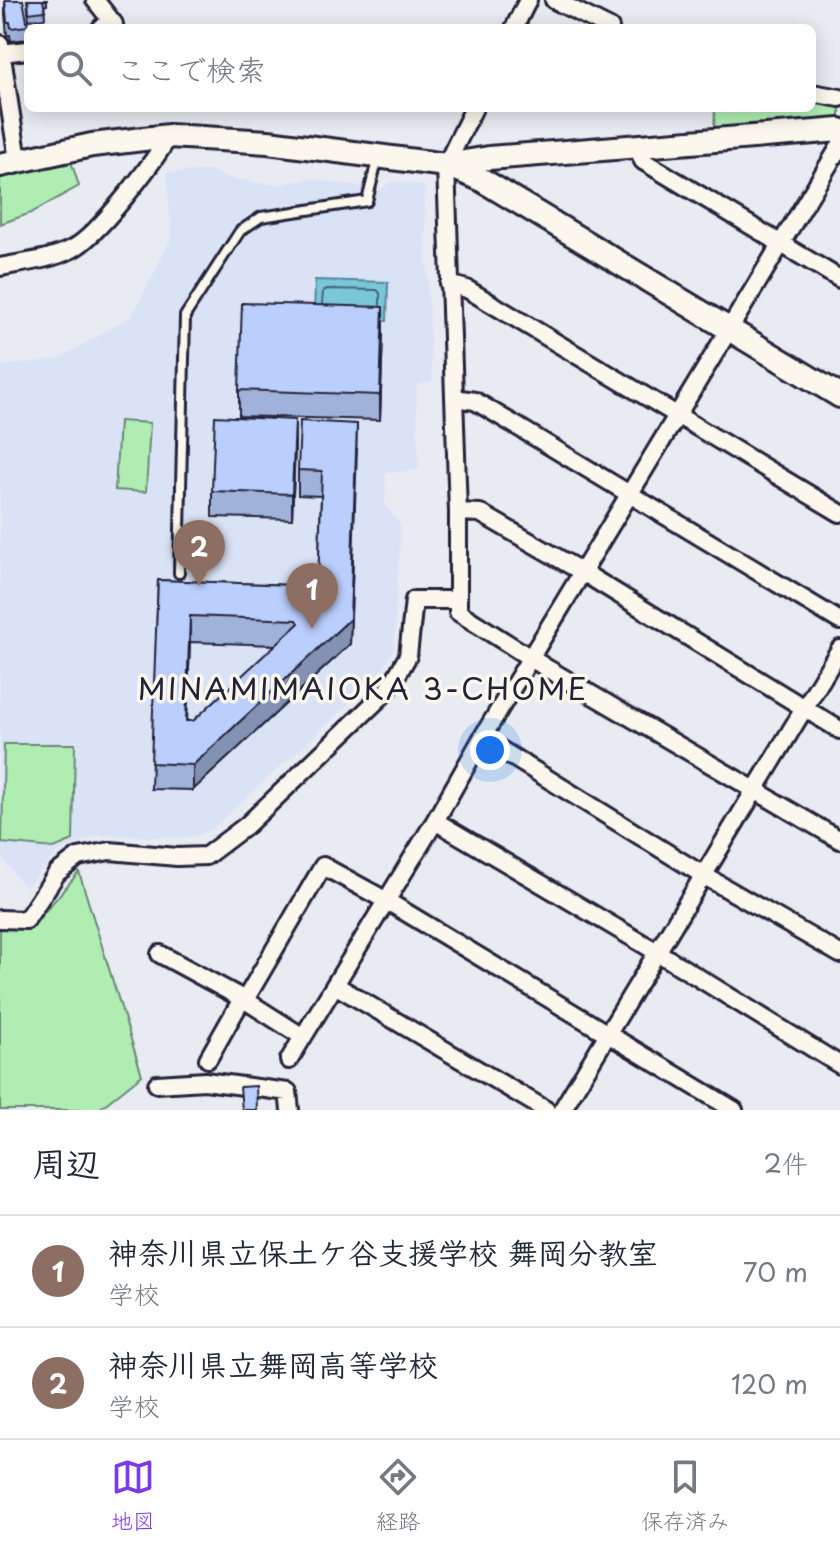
<!DOCTYPE html>
<html lang="ja">
<head>
<meta charset="utf-8">
<style>
	body { margin:0; font-family:"Playpen Sans","Klee One",sans-serif; background:#f6f6f7; color:#1f2937 }
	.you { position:absolute; left:490px; top:750px; width:28px; height:28px; margin:-20px; border:6px solid #fff; border-radius:50%; background:#1a73e8; box-shadow:0 0 0 12px #1a73e833 }
	.badge { display:grid; place-items:center; width:52px; height:52px; border-radius:50%; background:#7c3aed; color:#fff; font-size:26px; font-weight:700 }
	.pin { position:absolute; translate:-50% -66px; filter:drop-shadow(0 2px 4px #0008) }
	.pin::after { content:''; position:absolute; top:42px; width:28px; height:24px; background:inherit; clip-path:polygon(0 0,100% 0,50% 100%) }
	.list { margin:0; padding:0; list-style:none }
	h2 { display:flex; justify-content:space-between; align-items:center; height:104px; margin:0; padding:0 32px; font-size:34px }
	h2 small { font-size:26px; font-weight:400; color:#747a83 }
	.list li { display:grid; grid-template-columns:52px 1fr auto; gap:24px; align-items:center; box-sizing:border-box; height:112px; padding:0 32px; border-top:2px solid #e0e1e3 }
	.list b { display:block; font-size:30px; white-space:nowrap }
	.list p { margin:0; font-size:26px; white-space:nowrap; color:#747a83 }
	.list em { font-size:26px; font-style:normal; color:#747a83 }
	.icon { flex:none; width:44px; height:44px; fill:none; stroke:currentColor; stroke-width:2; stroke-linecap:round; stroke-linejoin:round }
	.map { position:relative; flex:none; width:840px; height:1110px; overflow:hidden }
	.search { position:absolute; background:#fff; box-shadow:0 4px 20px #0003; left:24px; right:24px; top:24px; height:88px; display:flex; align-items:center; gap:20px; box-sizing:border-box; padding:0 28px; border-radius:12px; color:#747a83; font-size:30px }
	.sheet { height:328px; background:#fff }
	nav { display:flex; justify-content:space-around; align-items:center; box-sizing:border-box; height:112px; border-top:2px solid #e0e1e3; background:#fff; font-size:22px; color:#747a83 }
	nav a { display:grid; justify-items:center; gap:4px }
	nav .on { color:#7c3aed }
	.map>svg:first-child { display:block }
	.built { fill:#dae3f5 }
	.green { fill:#b0edb3; stroke:#698877; stroke-width:2 }
	.water { fill:#79c7d7; stroke:#568599; stroke-width:2 }
	.lines { fill:none; stroke-linecap:round; stroke-linejoin:round }
	.shore { stroke:#456479; stroke-width:2 }
	.lane-casing { stroke:#22223b; stroke-width:14 }
	.street-casing { stroke:#22223b; stroke-width:22 }
	.secondary-casing { stroke:#22223b; stroke-width:28 }
	.lane { stroke:#fbf7ec; stroke-width:8 }
	.street { stroke:#fbf7ec; stroke-width:16 }
	.secondary { stroke:#fbf7ec; stroke-width:22 }
	.wall { fill:#a1b2da; stroke:#22223b; stroke-width:2; fill-rule:evenodd }
	.shaded-wall { fill:#8391b2; stroke:#22223b; stroke-width:2 }
	.building { fill:#bbcffe; stroke:#22223b; stroke-width:2; fill-rule:evenodd }
	.labels { text-anchor:middle; stroke-width:7; stroke-linejoin:round; paint-order:stroke }
	.neighbourhood-label { font-size:30px; letter-spacing:2px; fill:#22223b; stroke:#fbf7ec }
</style>
</head>
<body>
<div class="map">
<svg width="840" height="1110" viewBox="0 0 840 1110">
	<rect width="100%" height="100%" fill="#e8ebf1"/>
	<filter id="ink" filterUnits="userSpaceOnUse"><feTurbulence type="fractalNoise" baseFrequency=".0125" numOctaves="2"/><feDisplacementMap in="SourceGraphic" scale="16" xChannelSelector="R" yChannelSelector="G"/><feConvolveMatrix kernelMatrix="1 2 1 2 8 2 1 2 1" color-interpolation-filters="sRGB"/></filter>
	<g filter="url(#ink)">
		<path class="built" d="M 210,171 L 228,178 L 278,185 L 308,179 L 381,189 L 392,181 L 424,186 L 432,382 L 416,385 L 419,470 L 386,473 L 385,505 L 401,525 L 394,648 L 380,676 L 212,829 L 198,835 L 180,838 L 99,835 L 57,853 L 25,888 L 2,858 L 0,850 L 0,366 L 58,359 L 132,316 L 171,239 L 167,172 Z"/>
		<path class="green" d="M 812,100 L 840,106 L 840,124 L 714,130 L 715,108 L 812,108 Z
			M 71,161 L 79,186 L 31,213 L 0,224 L 0,177 Z
			M 119,421 L 150,423 L 146,492 L 115,490 Z
			M 4,744 L 75,744 L 73,840 L 54,848 L 2,843 Z
			M 79,872 L 142,1075 L 98,1110 L 0,1110 L 0,923 L 30,929 Z"/>
		<path class="water" d="M 315,280 L 388,282 L 387,321 L 314,319 Z"/>
		<g class="lines">
			<path class="shore" d="M 322,304 L 323,291 L 327,289 L 377,290 L 380,293 L 380,305"/>
			<defs>
				<path id="lane" d="M 179,573 L 185,316 L 240,231 L 261,217 L 367,201 L 378,157"/>
				<path id="street" d="M 95,0 L 114,24 L 101,28
					M 554,0 L 610,28
					M 514,28 L 528,0
					M 0,44 L 18,160
					M 1,53 L 28,50
					M 812,93 L 840,98
					M 474,108 L 446,165 L 458,512 L 458,612 L 548,669 L 840,840
					M 637,146 L 643,161 L 840,279
					M 0,267 C 24,262 50,260 72,249 C 98,236 153,163 169,136
					M 449,284 L 467,289 L 840,513
					M 454,398 L 475,401 L 840,621
					M 458,512 L 480,513 L 584,573 L 840,730
					M 482,738 L 703,875 L 840,954
					M 435,821 L 657,952 L 840,1065
					M 0,919 L 26,920 L 57,873 L 78,857 L 110,851 L 177,857 L 206,856 L 247,825 L 389,689 L 408,656 L 414,600 L 458,600
					M 160,954 L 245,1000
					M 335,985 L 546,1110
					M 303,1037 L 245,1000 L 323,866 L 387,901 L 734,1110
					M 208,1059 L 242,999
					M 289,1060 L 435,821 L 482,738 L 840,146
					M 157,1084 L 205,1081 L 288,1092 L 290,1110
					M 562,1110 L 840,649"/>
				<path id="secondary" d="M 0,165 L 92,145 L 169,136 L 268,142 L 446,165 L 489,158 L 840,130
					M 447,165 L 482,180 L 840,396"/>
			</defs>
			<use href="#lane" class="lane-casing"/>
			<use href="#street" class="street-casing"/>
			<use href="#secondary" class="secondary-casing"/>
			<use href="#lane" class="lane"/>
			<use href="#street" class="street"/>
			<use href="#secondary" class="secondary"/>
		</g>
		<path class="wall" d="M 5,0 L 28,26 L 28,39 L 11,41 L 10,35 L 7,36 L 5,14 Z
			M 27,0 L 47,0 L 47,5 L 44,6 L 45,18 L 29,20 Z
			M 383,333 L 380,420 L 239,416 L 239,390 Z
			M 295,445 L 292,519 L 212,517 L 212,491 Z
			M 357,449 L 350,644 L 193,790 L 151,789 L 158,580 L 318,586 L 321,496 L 298,495 L 298,470 ZM 190,642 L 276,645 L 193,721 L 187,721 Z"/>
		<path class="shaded-wall" d="M 383,307 L 383,333 L 380,420 L 380,395 Z
			M 295,420 L 295,445 L 292,519 L 292,494 Z
			M 357,424 L 350,644 L 193,790 L 193,765 L 350,619 Z
			M 190,616 L 190,642 L 186,746 L 186,721 Z"/>
		<path class="building" d="M 5,0 L 23,0 L 28,26 L 11,28 L 10,22 L 7,22 Z
			M 28,0 L 43,0 L 45,11 L 29,13 Z
			M 242,303 L 383,307 L 380,395 L 239,390 Z
			M 215,416 L 295,420 L 292,494 L 212,491 Z
			M 300,421 L 357,424 L 350,619 L 193,765 L 151,763 L 158,580 L 318,586 L 322,471 L 298,470 ZM 190,616 L 297,620 L 299,623 L 193,721 L 186,721 Z
			M 256,1086 L 257,1110 L 242,1110 L 240,1087 Z"/>
	</g>
	<g class="labels">
		<g class="neighbourhood-label">
			<text x="363" y="700">MINAMIMAIOKA 3-CHOME</text>
		</g>
	</g>
</svg>
<div class="you"></div>
<div class="pin badge" style="left:312px;top:629px;background:#8d6e63">1</div>
<div class="pin badge" style="left:199px;top:586px;background:#8d6e63">2</div>
<div class="search"><svg class="icon" aria-label="search" viewBox="0 0 24 24"><circle cx="10" cy="10" r="6"/><path d="M15 15l6 6"/></svg>ここで検索</div>
</div>
<section class="sheet">
<h2>周辺<small>2件</small></h2>
<ul class="list">
<li><span class="badge" style="background:#8d6e63">1</span><div><b>神奈川県立保土ケ谷支援学校 舞岡分教室</b><p>学校</p></div><em>70 m</em></li>
<li><span class="badge" style="background:#8d6e63">2</span><div><b>神奈川県立舞岡高等学校</b><p>学校</p></div><em>120 m</em></li>
</ul>
</section>
<nav>
<a class="on"><svg class="icon" aria-label="map" viewBox="0 0 24 24"><path d="M3 6l6-2 6 2 6-2v14l-6 2-6-2-6 2zM9 4v14M15 6v14"/></svg>地図</a>
<a><svg class="icon" aria-label="directions" viewBox="0 0 24 24"><path d="M12 3l9 9-9 9-9-9zM9 14v-3h6M13 9l2 2-2 2"/></svg>経路</a>
<a><svg class="icon" aria-label="saved" viewBox="0 0 24 24"><path d="M7 4h10v16l-5-4-5 4z"/></svg>保存済み</a>
</nav>
</body>
</html>
